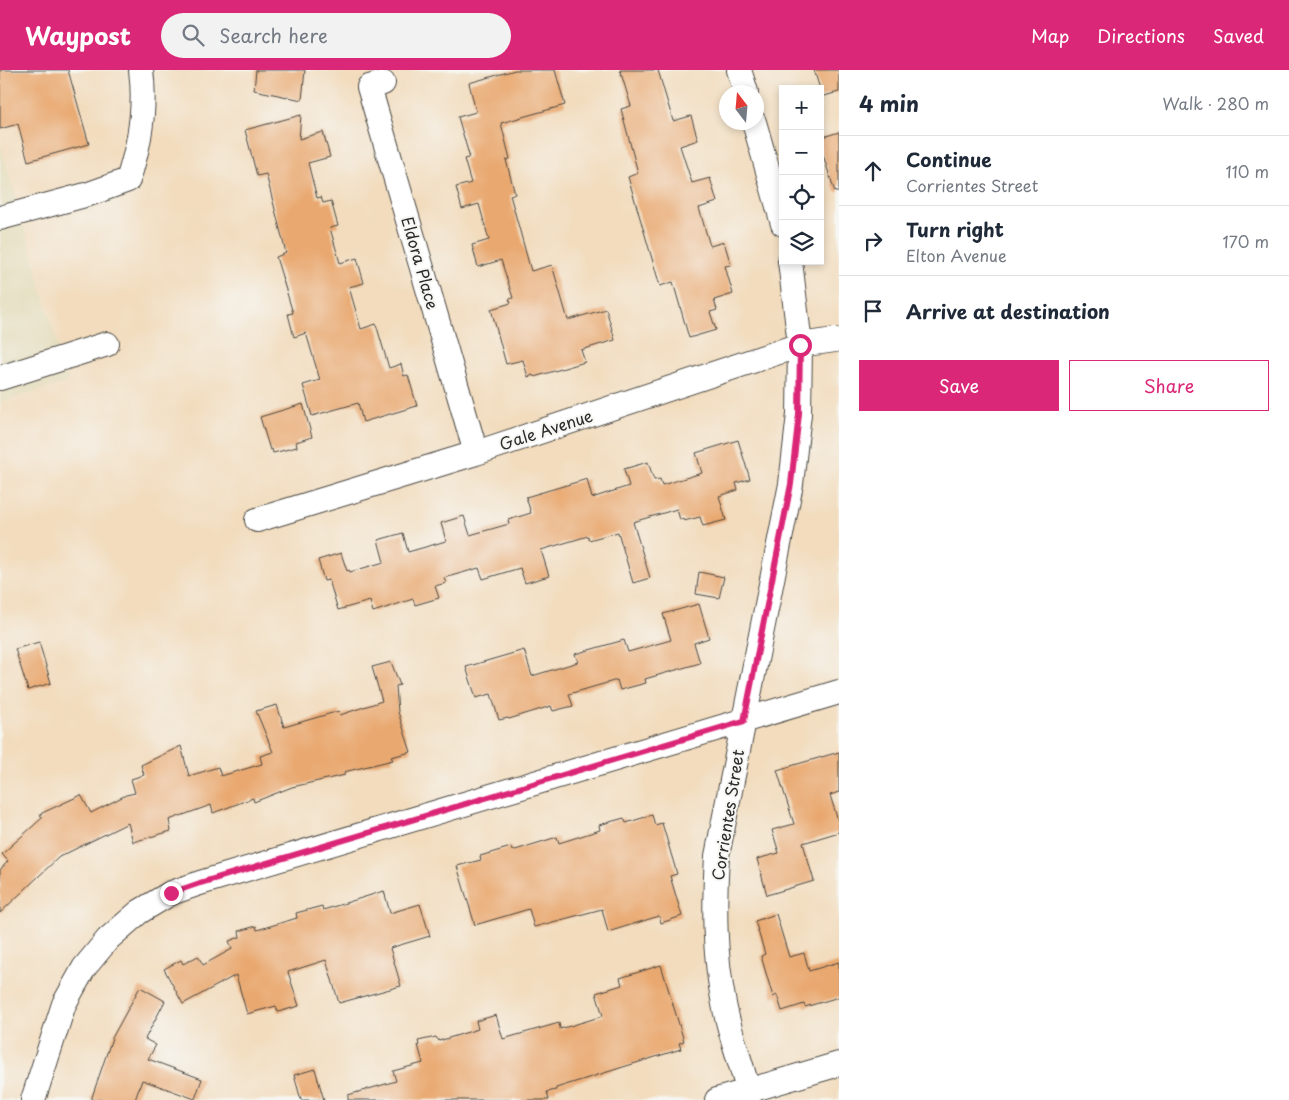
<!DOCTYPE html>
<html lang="en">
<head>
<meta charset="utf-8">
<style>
	body { margin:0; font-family:"Playpen Sans",sans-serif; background:#f2f2f3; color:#1f2937 }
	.controls { position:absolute; right:15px; top:15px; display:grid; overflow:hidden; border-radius:0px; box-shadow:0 2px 8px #0003 }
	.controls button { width:45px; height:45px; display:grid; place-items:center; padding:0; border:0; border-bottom:1px solid #e0e1e3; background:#fff; color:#1f2937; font:25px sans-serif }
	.compass { position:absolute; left:719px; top:15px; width:45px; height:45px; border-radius:50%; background:#fff; box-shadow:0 2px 8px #0003; rotate:344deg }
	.stop { position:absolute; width:15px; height:15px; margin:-11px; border:4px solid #db2777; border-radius:50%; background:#fff }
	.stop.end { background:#db2777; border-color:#fff; box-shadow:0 1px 5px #0008 }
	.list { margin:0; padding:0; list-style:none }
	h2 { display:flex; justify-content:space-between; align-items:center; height:65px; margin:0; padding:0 20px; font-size:21px }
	h2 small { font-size:16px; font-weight:400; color:#747a83 }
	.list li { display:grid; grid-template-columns:32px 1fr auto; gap:15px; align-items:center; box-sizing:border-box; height:70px; padding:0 20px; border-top:1px solid #e0e1e3 }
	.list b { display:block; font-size:19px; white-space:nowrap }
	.list p { margin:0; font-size:16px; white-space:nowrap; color:#747a83 }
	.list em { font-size:16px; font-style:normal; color:#747a83 }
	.actions { display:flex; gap:10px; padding:15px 20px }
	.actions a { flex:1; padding:11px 0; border:1px solid #db2777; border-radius:0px; text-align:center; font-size:18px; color:#db2777 }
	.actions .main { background:#db2777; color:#fff }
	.icon { flex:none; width:28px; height:28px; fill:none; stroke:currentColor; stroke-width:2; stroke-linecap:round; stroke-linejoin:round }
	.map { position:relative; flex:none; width:839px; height:1030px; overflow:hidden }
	header { display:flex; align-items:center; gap:30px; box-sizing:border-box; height:70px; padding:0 25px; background:#db2777; color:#fff }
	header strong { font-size:24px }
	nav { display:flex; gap:28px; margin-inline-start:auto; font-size:18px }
	.search { width:350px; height:45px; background:#f2f2f3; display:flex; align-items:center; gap:12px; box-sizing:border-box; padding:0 18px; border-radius:28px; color:#747a83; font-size:19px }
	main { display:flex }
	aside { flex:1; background:#fff }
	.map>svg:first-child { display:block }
	.built { fill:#e3dbba }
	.building { fill:#e9a86f }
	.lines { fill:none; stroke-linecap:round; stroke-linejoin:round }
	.minor-casing { stroke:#494641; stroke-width:26 }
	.minor { stroke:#fff; stroke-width:24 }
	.route { stroke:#db2777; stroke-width:6 }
	.labels { text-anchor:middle; stroke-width:4; stroke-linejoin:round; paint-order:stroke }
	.street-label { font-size:16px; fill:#2b2b2b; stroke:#f6f6f2 }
</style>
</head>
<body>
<header>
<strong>Waypost</strong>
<div class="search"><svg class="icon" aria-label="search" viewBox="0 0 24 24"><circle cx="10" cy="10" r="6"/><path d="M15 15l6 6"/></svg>Search here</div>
<nav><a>Map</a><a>Directions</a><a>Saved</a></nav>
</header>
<main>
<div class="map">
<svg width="839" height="1030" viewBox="0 0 839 1030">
	<rect width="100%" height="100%" fill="#f6f6f2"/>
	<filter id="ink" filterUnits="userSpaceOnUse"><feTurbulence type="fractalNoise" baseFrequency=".02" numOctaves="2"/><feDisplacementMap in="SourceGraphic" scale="10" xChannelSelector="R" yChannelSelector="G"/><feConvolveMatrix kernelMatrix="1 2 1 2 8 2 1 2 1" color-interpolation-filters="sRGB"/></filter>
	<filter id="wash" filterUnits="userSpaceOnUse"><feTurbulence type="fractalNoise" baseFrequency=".0096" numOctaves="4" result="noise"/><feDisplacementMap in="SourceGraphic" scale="20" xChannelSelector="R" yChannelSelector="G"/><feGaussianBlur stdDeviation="1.12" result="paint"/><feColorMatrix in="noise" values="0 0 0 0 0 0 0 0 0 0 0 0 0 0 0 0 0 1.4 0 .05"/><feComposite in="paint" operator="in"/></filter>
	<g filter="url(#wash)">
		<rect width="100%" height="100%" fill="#f2dcbd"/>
		<path class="built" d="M 0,73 L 68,312 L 0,332 Z"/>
		<g id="blocks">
			<path class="building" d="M 0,0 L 68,0 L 89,74 L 28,91 L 18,54 L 0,59 Z
				M 256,0 L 305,0 L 302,30 L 254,20 Z
				M 515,0 L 555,0 L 565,35 L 501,53 L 510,89 L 506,90 L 515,124 L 510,125 L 531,201 L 552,195 L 568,250 L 606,239 L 615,270 L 581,280 L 585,292 L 534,307 L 533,305 L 528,307 L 523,290 L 506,294 L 491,239 L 511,233 L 509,229 L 513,228 L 501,190 L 478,197 L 472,175 L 489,170 L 479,134 L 462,139 L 456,117 L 471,113 L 464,89 L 468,88 L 469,85 L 458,47 L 476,42 L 469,13 Z
				M 620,0 L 658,0 L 673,51 L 691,46 L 698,70 L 680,76 L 692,113 L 710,108 L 717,132 L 699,138 L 710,176 L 724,172 L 731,195 L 725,196 L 733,224 L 714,230 L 717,240 L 710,242 L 716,260 L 689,268 L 673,212 L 660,216 L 628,107 L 638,103 L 621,39 L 631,36 Z
				M 814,0 L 839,0 L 839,22 L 820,27 L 820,19 Z
				M 301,45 L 299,69 L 323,62 L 330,87 L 308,93 L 317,128 L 321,127 L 323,133 L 331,131 L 338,156 L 330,158 L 340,193 L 357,188 L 364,213 L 349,217 L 361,259 L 376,254 L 389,298 L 401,294 L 404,306 L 408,305 L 417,336 L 363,352 L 358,333 L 312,346 L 303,315 L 320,310 L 306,263 L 294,267 L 288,244 L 293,243 L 276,187 L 286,183 L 266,104 L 257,106 L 245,60 Z
				M 839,62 L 839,122 L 835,122 L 820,76 L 820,68 Z
				M 303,334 L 312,367 L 296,372 L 297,377 L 273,383 L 272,379 L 270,380 L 260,347 Z
				M 738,370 L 750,409 L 736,413 L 738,420 L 719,426 L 726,450 L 703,456 L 700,447 L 684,451 L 683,449 L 680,450 L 677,439 L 633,452 L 650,508 L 633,513 L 618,462 L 589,470 L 588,466 L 541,480 L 549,506 L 525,513 L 520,498 L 483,509 L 479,498 L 444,508 L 446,513 L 435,516 L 439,528 L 415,535 L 413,529 L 373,542 L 370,531 L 338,540 L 329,510 L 324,511 L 318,490 L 341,483 L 347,501 L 349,500 L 350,502 L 384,492 L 378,470 L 403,463 L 408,482 L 446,471 L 441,453 L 464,446 L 470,465 L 509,454 L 508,450 L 531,443 L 526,427 L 587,409 L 592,428 L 629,416 L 624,399 L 648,392 L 654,410 L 660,409 L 662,415 L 702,403 L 696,383 Z
				M 699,502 L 724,507 L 719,528 L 696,524 Z
				M 699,534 L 709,568 L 694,573 L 700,593 L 645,609 L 646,613 L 620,620 L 617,610 L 569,624 L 573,636 L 553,641 L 551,636 L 509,649 L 508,648 L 499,650 L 491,624 L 476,628 L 466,597 L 524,580 L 532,606 L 578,592 L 575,584 L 624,570 L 628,582 L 671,570 L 663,544 Z
				M 39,572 L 51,613 L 28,620 L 15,579 Z
				M 391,592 L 400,615 L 396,616 L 398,642 L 411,682 L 391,687 L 393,690 L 344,702 L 345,705 L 292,717 L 254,732 L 253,728 L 213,743 L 211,735 L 169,750 L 171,761 L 133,772 L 128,753 L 59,787 L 0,843 L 0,800 L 8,791 L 2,784 L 42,748 L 40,744 L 81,725 L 91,743 L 126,725 L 135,723 L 131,709 L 144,705 L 141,695 L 181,676 L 189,706 L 218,697 L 221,706 L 262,694 L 260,686 L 273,682 L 256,641 L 277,635 L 284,657 L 339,641 L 340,645 L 382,631 L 372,597 Z
				M 839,682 L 839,722 L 830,725 L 839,754 L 839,762 L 803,773 L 814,811 L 767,825 L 757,789 L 779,783 L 772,760 L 794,754 L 777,700 Z
				M 652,745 L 655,755 L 662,753 L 677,804 L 670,806 L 682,846 L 661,853 L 659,846 L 608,862 L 602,839 L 534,857 L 529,839 L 475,855 L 457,796 L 481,790 L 480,786 L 511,777 L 512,781 L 557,767 L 559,773 L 600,760 L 599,755 L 624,748 L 626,753 Z
				M 384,821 L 390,843 L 420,834 L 430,866 L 390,878 L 401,916 L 339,933 L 326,890 L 288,902 L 299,936 L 278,942 L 276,936 L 247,944 L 236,905 L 183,934 L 164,899 L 181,890 L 183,894 L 198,886 L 203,895 L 232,879 L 229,871 L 240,867 L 239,861 L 256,856 L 257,860 L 297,848 L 296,843 L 322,836 L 323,840 Z
				M 776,844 L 789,887 L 804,883 L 809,901 L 839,892 L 839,927 L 805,937 L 804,934 L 782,941 L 777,925 L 773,927 L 761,886 L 765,884 L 755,851 Z
				M 661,895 L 684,971 L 679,973 L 681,979 L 556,1018 L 556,1020 L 547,1022 L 549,1030 L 348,1030 L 348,1025 L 396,1011 L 393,1001 L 423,993 L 418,975 L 419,975 L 418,971 L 436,967 L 439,971 L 478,959 L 476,951 L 496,945 L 503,969 L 559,953 L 560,959 L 603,946 L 596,923 L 622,915 L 620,908 Z
				M 140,917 L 165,931 L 145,969 L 156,975 L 148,989 L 202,1009 L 195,1029 L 142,1010 L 135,1030 L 91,1030 L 112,968 Z
				M 315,999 L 324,1030 L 301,1030 L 294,1005 Z"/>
		</g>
	</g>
	<g filter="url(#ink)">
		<use href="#blocks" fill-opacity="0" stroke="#494641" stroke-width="1"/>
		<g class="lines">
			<defs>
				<path id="minor" d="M 739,0 L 746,22
					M 383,13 L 369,17 L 476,383
					M 754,52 L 783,154
					M 0,148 L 89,124 L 128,110 C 140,74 146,38 141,0
					M 0,308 L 107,274
					M 257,450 L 476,383 L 800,275 L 835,270
					M 33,1030 L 64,934 L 84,898 L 108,869 L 139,842 L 171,823 L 200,813 L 839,622
					M 717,1030 L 839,994
					M 750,1030 C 744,998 730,967 724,934 C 714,883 714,838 717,786 L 791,414 L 799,344 L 800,275 L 790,191"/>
			</defs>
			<use href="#minor" class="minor-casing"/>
			<use href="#minor" class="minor"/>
		</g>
	</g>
	<g class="lines" filter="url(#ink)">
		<path class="route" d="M 171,823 L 200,813 L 744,651 L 791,414 L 799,344 L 800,275"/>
	</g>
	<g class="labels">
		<g class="street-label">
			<text transform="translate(420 193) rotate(74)" y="6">Eldora Place</text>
			<text transform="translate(546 360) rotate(-18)" y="6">Gale Avenue</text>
			<text transform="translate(728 745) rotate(-81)" y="6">Corrientes Street</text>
		</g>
	</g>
</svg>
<div class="controls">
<button>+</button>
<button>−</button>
<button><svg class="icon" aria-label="locate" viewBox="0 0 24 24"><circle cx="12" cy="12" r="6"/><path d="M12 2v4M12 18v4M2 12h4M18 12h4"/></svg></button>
<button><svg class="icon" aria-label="layers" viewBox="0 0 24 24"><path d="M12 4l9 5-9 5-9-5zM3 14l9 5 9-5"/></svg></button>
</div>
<svg class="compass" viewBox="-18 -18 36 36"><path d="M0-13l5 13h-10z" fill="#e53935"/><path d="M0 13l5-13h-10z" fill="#747a83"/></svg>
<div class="stop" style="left:800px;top:275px"></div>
<div class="stop end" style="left:171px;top:823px"></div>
</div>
<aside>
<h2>4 min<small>Walk · 280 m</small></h2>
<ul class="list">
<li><svg class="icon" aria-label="ahead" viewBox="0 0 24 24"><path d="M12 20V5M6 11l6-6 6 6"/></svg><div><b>Continue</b><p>Corrientes Street</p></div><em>110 m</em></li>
<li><svg class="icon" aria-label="right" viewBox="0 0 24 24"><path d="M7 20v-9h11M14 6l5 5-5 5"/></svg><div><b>Turn right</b><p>Elton Avenue</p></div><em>170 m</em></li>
<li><svg class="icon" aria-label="arrive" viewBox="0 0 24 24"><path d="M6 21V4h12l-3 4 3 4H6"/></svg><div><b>Arrive at destination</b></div></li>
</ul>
<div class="actions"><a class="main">Save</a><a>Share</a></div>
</aside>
</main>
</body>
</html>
